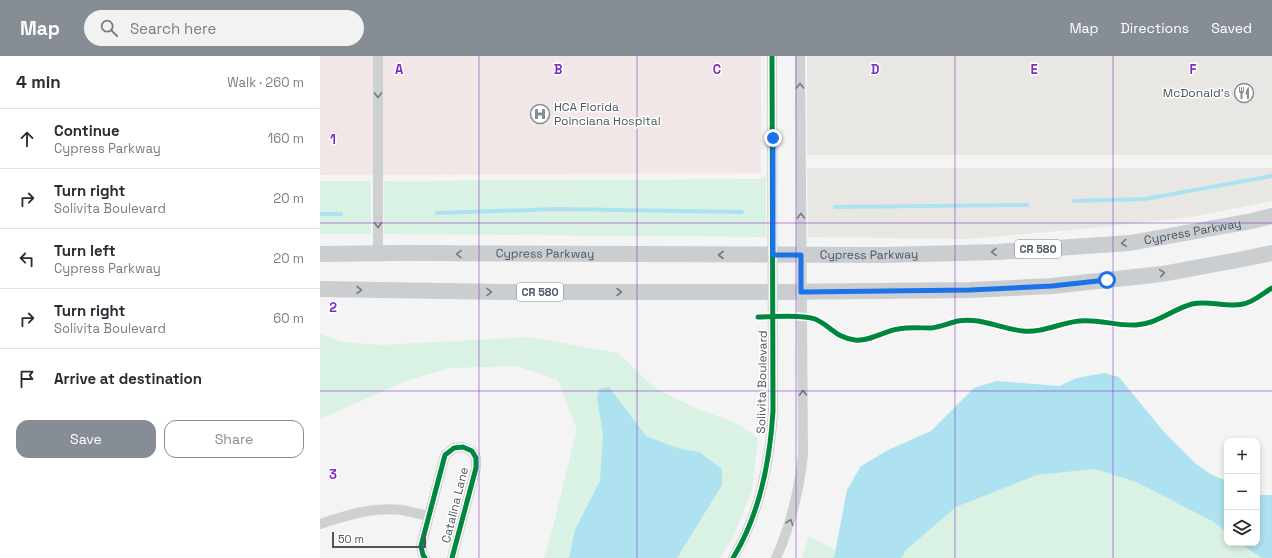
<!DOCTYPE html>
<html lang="en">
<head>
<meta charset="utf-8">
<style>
	body { margin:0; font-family:"Space Grotesk",sans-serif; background:#f2f2f3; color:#2b2b33 }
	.controls { position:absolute; right:12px; bottom:12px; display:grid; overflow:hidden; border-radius:8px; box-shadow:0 2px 6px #0003 }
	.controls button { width:36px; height:36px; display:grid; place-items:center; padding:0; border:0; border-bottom:1px solid #e1e1e2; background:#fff; color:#2b2b33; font:20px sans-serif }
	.scale { position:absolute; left:12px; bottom:10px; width:94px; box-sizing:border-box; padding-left:4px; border:2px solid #4a5661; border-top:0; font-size:11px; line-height:14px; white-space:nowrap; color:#4a5661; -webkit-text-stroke:3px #fff; paint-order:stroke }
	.stop { position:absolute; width:12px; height:12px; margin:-9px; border:3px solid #1a73e8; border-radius:50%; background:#fff }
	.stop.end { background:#1a73e8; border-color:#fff; box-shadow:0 1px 4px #0008 }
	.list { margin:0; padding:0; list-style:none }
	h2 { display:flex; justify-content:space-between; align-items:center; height:52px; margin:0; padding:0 16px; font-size:17px }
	h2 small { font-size:13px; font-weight:400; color:#7c7c81 }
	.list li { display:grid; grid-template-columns:26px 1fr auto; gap:12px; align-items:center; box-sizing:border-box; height:60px; padding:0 16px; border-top:1px solid #e1e1e2 }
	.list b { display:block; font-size:15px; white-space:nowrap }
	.list p { margin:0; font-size:13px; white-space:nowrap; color:#7c7c81 }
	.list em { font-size:13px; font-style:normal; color:#7c7c81 }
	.actions { display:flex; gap:8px; padding:12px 16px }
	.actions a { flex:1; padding:9px 0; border:1px solid #868d94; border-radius:12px; text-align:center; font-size:14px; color:#868d94 }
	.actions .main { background:#868d94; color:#fff }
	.icon { flex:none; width:22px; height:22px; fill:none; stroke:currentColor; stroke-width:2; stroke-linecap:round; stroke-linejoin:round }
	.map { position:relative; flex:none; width:952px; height:502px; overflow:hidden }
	header { display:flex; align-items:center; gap:24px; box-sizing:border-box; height:56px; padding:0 20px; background:#868d94; color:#fff }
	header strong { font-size:19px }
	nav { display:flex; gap:22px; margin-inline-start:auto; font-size:14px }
	.search { width:280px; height:36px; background:#f2f2f3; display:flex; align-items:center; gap:10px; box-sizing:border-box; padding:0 14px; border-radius:22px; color:#7c7c81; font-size:15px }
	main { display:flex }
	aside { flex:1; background:#fff }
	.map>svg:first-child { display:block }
	.commercial { fill:#e8e7e3 }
	.medical { fill:#f1e7e6 }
	.green { fill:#d9f2e3 }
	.water { fill:#aee2f0 }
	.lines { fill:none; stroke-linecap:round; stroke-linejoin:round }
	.stream { stroke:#aee2f0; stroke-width:4 }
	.street { stroke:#ced0d2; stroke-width:10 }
	.primary { stroke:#caced1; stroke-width:16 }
	.cycleway-casing { stroke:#fff; stroke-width:8 }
	.cycleway { stroke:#00873e; stroke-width:5 }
	.oneway { stroke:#727b83 }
	.oneway2 { stroke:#707a83 }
	.route { stroke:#1a73e8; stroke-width:5 }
	.grid { fill:none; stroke:#7b2cbf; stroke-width:1; stroke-opacity:0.55 }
	.labels { text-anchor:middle; stroke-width:3; stroke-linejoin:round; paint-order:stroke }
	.shield { fill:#fff; stroke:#808990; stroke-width:1 }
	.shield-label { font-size:11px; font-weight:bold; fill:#4a5661 }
	.poi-label { font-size:12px; fill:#4a5661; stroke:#fff; text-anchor:end }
	.street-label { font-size:12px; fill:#4a5661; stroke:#fff }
	.grid-label { font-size:13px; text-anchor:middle; font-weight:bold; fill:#7b2cbf; stroke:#fff; stroke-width:3; stroke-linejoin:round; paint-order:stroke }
</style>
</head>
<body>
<header>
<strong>Map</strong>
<div class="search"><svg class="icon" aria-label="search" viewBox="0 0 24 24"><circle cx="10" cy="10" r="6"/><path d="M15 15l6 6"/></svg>Search here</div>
<nav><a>Map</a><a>Directions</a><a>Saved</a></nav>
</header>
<main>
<aside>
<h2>4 min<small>Walk · 260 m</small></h2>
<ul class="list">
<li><svg class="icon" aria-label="ahead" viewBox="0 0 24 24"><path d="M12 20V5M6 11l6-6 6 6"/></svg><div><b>Continue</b><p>Cypress Parkway</p></div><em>160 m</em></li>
<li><svg class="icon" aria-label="right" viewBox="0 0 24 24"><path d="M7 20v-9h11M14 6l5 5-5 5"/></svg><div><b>Turn right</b><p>Solivita Boulevard</p></div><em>20 m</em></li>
<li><svg class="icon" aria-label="left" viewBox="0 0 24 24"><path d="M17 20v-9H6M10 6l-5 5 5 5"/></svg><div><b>Turn left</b><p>Cypress Parkway</p></div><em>20 m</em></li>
<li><svg class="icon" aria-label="right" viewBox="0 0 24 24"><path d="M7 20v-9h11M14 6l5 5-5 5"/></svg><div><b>Turn right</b><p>Solivita Boulevard</p></div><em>60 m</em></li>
<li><svg class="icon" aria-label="arrive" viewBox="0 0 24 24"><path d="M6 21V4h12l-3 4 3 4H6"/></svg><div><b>Arrive at destination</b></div></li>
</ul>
<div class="actions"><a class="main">Save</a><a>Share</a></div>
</aside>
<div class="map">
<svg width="952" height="502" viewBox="0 0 952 502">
	<rect width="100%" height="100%" fill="#f4f4f4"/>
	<path class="commercial" d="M 487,0 L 952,0 L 952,99 L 487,99 Z
		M 487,112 L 952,112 L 952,145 L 871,161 L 772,172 L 649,183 L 488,181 Z"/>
	<path class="medical" d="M 0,0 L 441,0 L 441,117 L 0,119 Z"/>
	<path class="green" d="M 446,119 L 446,181 L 64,178 L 64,125 L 441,123 Z
		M 0,125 L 51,125 L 51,178 L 0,178 Z
		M 0,278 L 22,286 L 61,289 L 209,281 L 298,297 L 336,333 L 371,350 L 418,368 L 438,382 L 432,433 L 414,480 L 400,502 L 224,502 L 233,471 L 257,374 L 238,324 L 196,310 L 130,312 L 86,325 L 0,363 Z
		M 775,413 L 816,426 L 894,466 L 907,477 L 907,487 L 919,487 L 942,502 L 581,502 L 586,494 L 636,451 L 717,419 Z
		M 489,480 L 515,494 L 514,502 L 482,502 Z"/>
	<path class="water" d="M 784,317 L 799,321 L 844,376 L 876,408 L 892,419 L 907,425 L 907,477 L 894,466 L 816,426 L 775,413 L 717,419 L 636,451 L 586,494 L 581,502 L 514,502 L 527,434 L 541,410 L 568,394 L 611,375 L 654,332 L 676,325 L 739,330 L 757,322 Z
		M 289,331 L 326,380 L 360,393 L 379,396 L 402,413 L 402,429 L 357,502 L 249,502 L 255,474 L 280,425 L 283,378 L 277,342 L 279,333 Z
		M 937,437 L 942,439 L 952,439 L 952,502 L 942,502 L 919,487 L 937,487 Z"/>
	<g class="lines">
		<path class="stream" d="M 754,145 L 825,143 L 952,120
			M 515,151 L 707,149
			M 117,157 L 237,153 L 422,156
			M 0,158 L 21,158"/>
		<path class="street" d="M 58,198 L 58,0
			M 0,468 C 26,459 54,451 82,454 C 91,456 100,458 109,460
			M 105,502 L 103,499 L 101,490 L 125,399 L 134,392 L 143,391 L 152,395 L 156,402 L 156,412 L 132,502
			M 413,502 C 440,458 450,405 453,355 L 452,0
			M 456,502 C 471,469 479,435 483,399 L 480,0"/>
		<g class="primary">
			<path id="s1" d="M 0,198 L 84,197 L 563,199 L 678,196 L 810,187 L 932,165 L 952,160"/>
			<path d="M 0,233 L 184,236 L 453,236 L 650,234 L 732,230 L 842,218 L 918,204 L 952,197"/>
		</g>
		<defs>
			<path id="cycleway" d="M 438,261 C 453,261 482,258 495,263 C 511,270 516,282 535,284 C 549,286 564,275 578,273 C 589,271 600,272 611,272 C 620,271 629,267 638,265 C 660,261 681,273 703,275 C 722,277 740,267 759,265 C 779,263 796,270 816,269 C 837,268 853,253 872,248 C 889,244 907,252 923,248 C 934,246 943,237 952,232
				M 105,502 L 103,499 L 101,490 L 125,399 L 134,392 L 143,391 L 152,395 L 156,402 L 156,412 L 132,502
				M 413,502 C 440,458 450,405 453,355 L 452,0"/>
		</defs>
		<use href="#cycleway" class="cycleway-casing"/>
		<use href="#cycleway" class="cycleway"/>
	</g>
	<defs><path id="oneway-chevron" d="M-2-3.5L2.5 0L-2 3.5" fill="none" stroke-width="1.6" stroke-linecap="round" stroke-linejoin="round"/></defs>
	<g class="oneway">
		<use href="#oneway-chevron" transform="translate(480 30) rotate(-90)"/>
		<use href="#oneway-chevron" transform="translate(58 39) rotate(90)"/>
		<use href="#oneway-chevron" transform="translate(481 160) rotate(-90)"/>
		<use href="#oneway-chevron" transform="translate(58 169) rotate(90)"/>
		<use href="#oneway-chevron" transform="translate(483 337) rotate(-91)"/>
		<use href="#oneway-chevron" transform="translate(470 466) rotate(-71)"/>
	</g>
	<g class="oneway2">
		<use href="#oneway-chevron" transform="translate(804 187) rotate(175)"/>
		<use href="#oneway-chevron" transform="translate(674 196) rotate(178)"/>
		<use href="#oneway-chevron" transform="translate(139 198) rotate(-179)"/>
		<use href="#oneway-chevron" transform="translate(401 199) rotate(-180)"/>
		<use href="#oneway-chevron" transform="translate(842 217) rotate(-8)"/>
		<use href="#oneway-chevron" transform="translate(39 234) rotate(1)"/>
		<use href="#oneway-chevron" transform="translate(169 236) rotate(1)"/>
		<use href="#oneway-chevron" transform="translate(299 236)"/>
	</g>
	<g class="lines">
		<path class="route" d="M 453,82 L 453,199 L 481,199 L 481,236 L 650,234 L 732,230 L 787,224"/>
	</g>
	<path class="grid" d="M 159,0 L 159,502M 317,0 L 317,502M 476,0 L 476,502M 635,0 L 635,502M 793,0 L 793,502M 0,167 L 952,167M 0,335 L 952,335"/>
	<defs>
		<symbol id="restaurant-ring" viewBox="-11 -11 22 22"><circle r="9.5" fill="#fff" stroke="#868d94" stroke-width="1.5"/><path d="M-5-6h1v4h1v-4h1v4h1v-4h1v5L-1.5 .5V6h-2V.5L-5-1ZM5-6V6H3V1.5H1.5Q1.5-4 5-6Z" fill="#868d94"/></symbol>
		<symbol id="hospital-ring" viewBox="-11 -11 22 22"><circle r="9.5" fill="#fff" stroke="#868d94" stroke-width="1.5"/><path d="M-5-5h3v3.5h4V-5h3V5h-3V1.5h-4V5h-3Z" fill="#868d94"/></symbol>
	</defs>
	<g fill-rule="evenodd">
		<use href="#restaurant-ring" x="913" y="26" width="22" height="22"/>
		<use href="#hospital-ring" x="209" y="47" width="22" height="22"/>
	</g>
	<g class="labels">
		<g class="shield">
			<rect x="695" y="184" width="46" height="18" rx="3"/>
			<rect x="197" y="227" width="46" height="18" rx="3"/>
		</g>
		<g class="shield-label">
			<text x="718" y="197">CR 580</text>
			<text x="220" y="240">CR 580</text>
		</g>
		<g class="poi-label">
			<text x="910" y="41">McDonald's</text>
			<text x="234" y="55" text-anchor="start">HCA Florida<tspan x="234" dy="14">Poinciana Hospital</tspan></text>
		</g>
		<g class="street-label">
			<text dy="4" stroke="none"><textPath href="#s1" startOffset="874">Cypress Parkway</textPath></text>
			<text dy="4" stroke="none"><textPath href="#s1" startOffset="225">Cypress Parkway</textPath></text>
			<text dy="4" stroke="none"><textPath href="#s1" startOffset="549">Cypress Parkway</textPath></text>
			<text transform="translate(442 326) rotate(-89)" y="4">Solivita Boulevard</text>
			<text transform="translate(135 449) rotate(-76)" y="4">Catalina Lane</text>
		</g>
	</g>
	<g class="grid-label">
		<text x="79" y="18">A</text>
		<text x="238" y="18">B</text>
		<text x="397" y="18">C</text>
		<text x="555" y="18">D</text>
		<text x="714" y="18">E</text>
		<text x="873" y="18">F</text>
		<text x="13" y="88">1</text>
		<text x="13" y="256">2</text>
		<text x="13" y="423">3</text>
	</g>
</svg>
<div class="controls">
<button>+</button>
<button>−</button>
<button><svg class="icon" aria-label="layers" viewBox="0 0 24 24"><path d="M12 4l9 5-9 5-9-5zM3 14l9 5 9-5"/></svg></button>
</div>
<div class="scale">50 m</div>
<div class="stop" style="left:787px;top:224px"></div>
<div class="stop end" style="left:453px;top:82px"></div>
</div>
</main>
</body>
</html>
